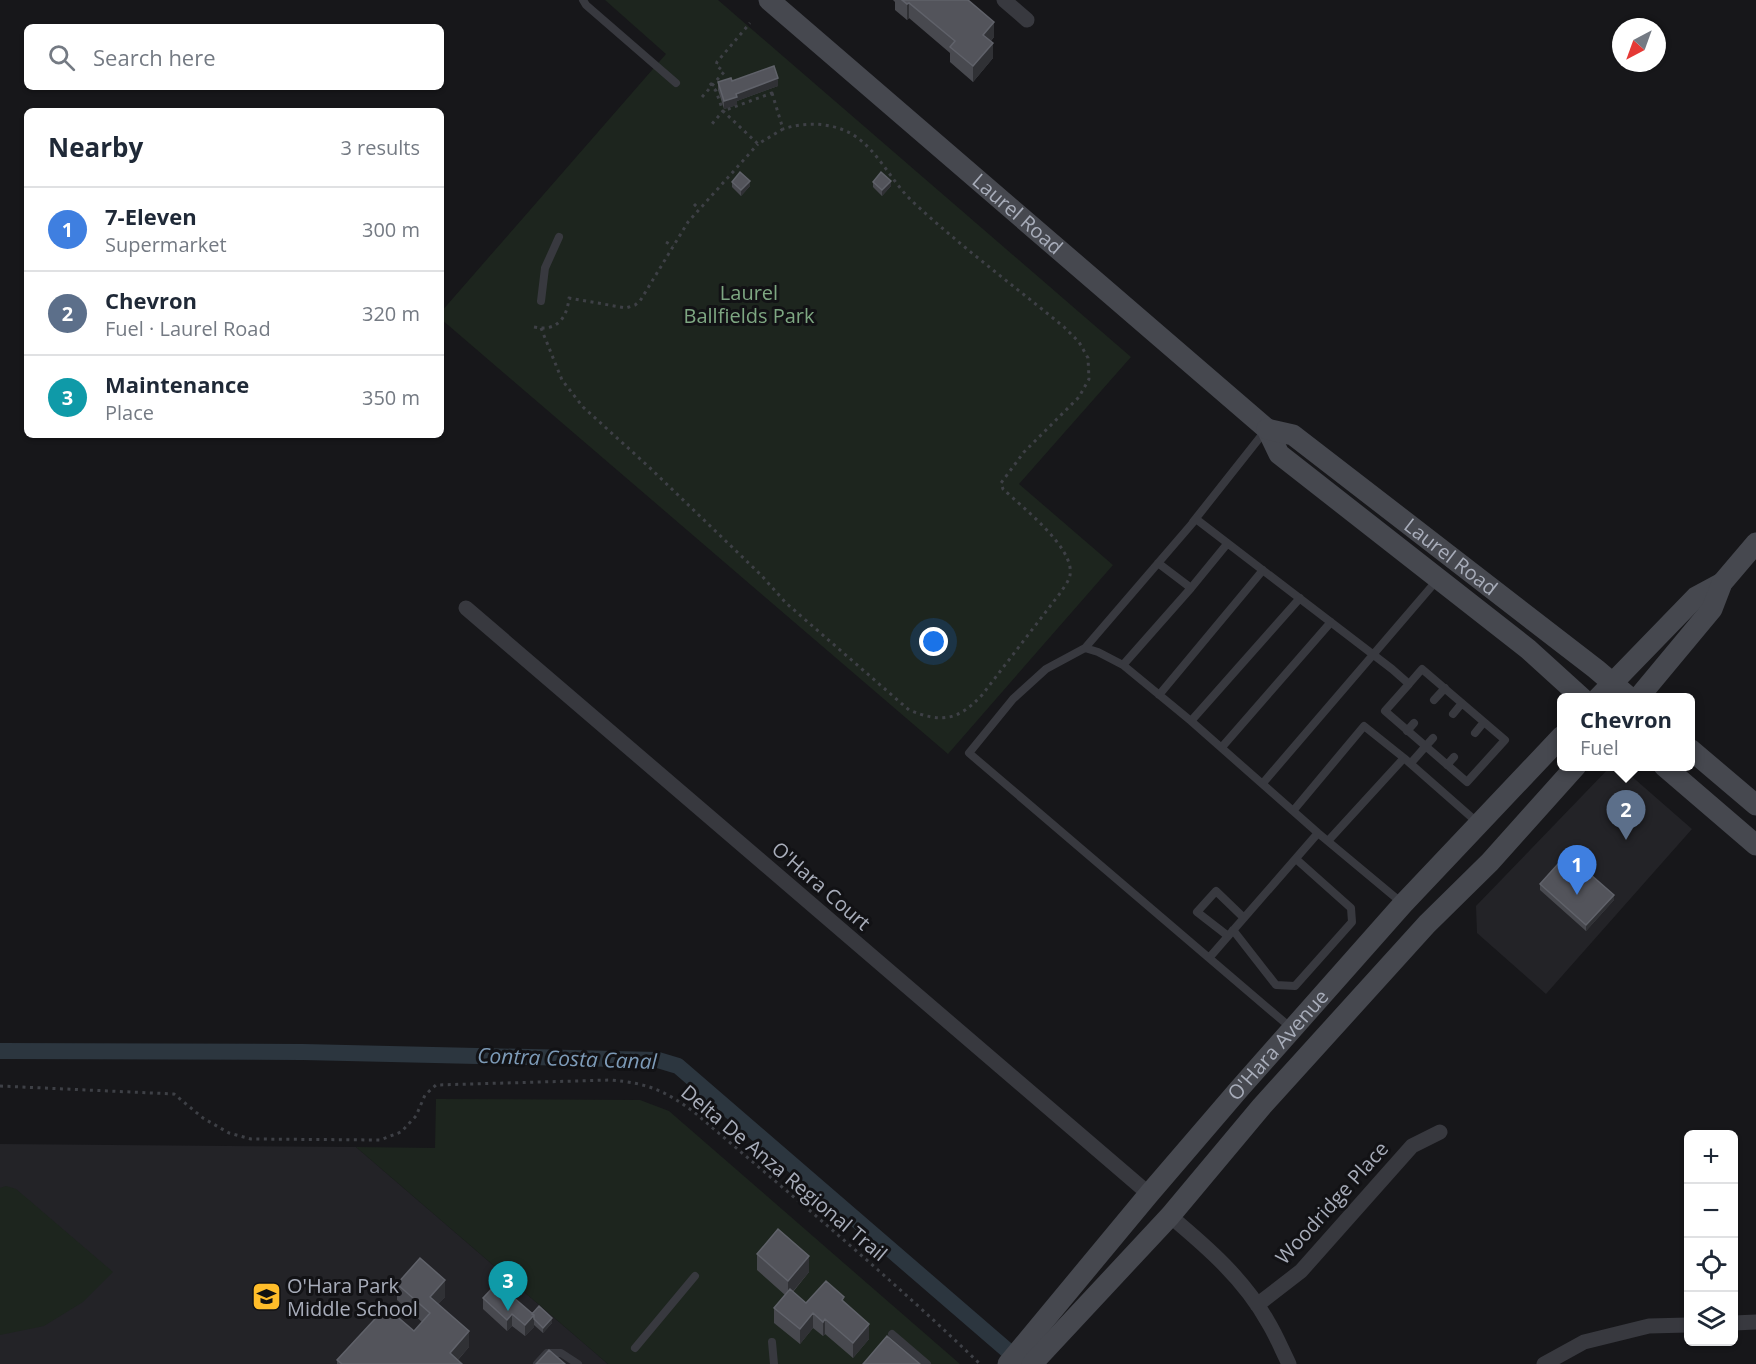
<!DOCTYPE html>
<html lang="en">
<head>
<meta charset="utf-8">
<style>
	body { margin:0; font-family:"Open Sans",sans-serif; background:#f2f2f3; color:#1f2937 }
	.controls { position:absolute; right:18px; bottom:18px; display:grid; overflow:hidden; border-radius:9px; box-shadow:0 2px 4px #0004 }
	.controls button { width:54px; height:54px; display:grid; place-items:center; padding:0; border:0; border-bottom:2px solid #e0e1e3; background:#fff; color:#1f2937; font:30px sans-serif }
	.compass { position:absolute; left:1612px; top:18px; width:54px; height:54px; border-radius:50%; background:#fff; box-shadow:0 2px 4px #0004; rotate:221deg }
	.you { position:absolute; left:934px; top:642px; width:21px; height:21px; margin:-15px; border:4px solid #fff; border-radius:50%; background:#1a73e8; box-shadow:0 0 0 9px #1a73e833 }
	.badge { display:grid; place-items:center; width:39px; height:39px; border-radius:50%; background:#846c31; color:#fff; font-size:20px; font-weight:700 }
	.pin { position:absolute; translate:-50% -50px; filter:drop-shadow(0 2px 3px #0008) }
	.pin::after { content:''; position:absolute; top:32px; width:21px; height:18px; background:inherit; clip-path:polygon(0 0,100% 0,50% 100%) }
	.popup { position:absolute; left:1557px; top:693px; width:138px; height:78px; box-sizing:border-box; display:grid; place-content:center; border-radius:9px; background:#fff; filter:drop-shadow(0 2px 4px #0005); font-size:20px; white-space:nowrap; color:#747a83 }
	.popup b { font-size:22px; color:#1f2937 }
	.popup::after { content:''; position:absolute; left:50%; top:100%; margin-left:-12px; border:12px solid transparent; border-top-color:#fff }
	.list { margin:0; padding:0; list-style:none }
	h2 { display:flex; justify-content:space-between; align-items:center; height:78px; margin:0; padding:0 24px; font-size:26px }
	h2 small { font-size:20px; font-weight:400; color:#747a83 }
	.list li { display:grid; grid-template-columns:39px 1fr auto; gap:18px; align-items:center; box-sizing:border-box; height:84px; padding:0 24px; border-top:2px solid #e0e1e3 }
	.list b { display:block; font-size:22px; white-space:nowrap }
	.list p { margin:0; font-size:20px; white-space:nowrap; color:#747a83 }
	.list em { font-size:20px; font-style:normal; color:#747a83 }
	.icon { flex:none; width:33px; height:33px; fill:none; stroke:currentColor; stroke-width:2; stroke-linecap:round; stroke-linejoin:round }
	.map { position:relative; flex:none; width:1756px; height:1364px; overflow:hidden }
	.search { position:absolute; background:#fff; box-shadow:0 2px 4px #0004; left:24px; top:24px; width:420px; height:66px; display:flex; align-items:center; gap:15px; box-sizing:border-box; padding:0 21px; border-radius:9px; color:#747a83; font-size:22px }
	.panel { position:absolute; background:#fff; box-shadow:0 2px 4px #0004; left:24px; top:108px; width:420px; height:330px; border-radius:9px }
	.map>svg:first-child { display:block }
	.built { fill:#232327 }
	.green { fill:#1d251e }
	.lines { fill:none; stroke-linecap:round; stroke-linejoin:round }
	.canal { stroke:#2c363f; stroke-width:16 }
	.path { stroke:#3e4046; stroke-width:3; stroke-dasharray:3 4.5; stroke-linecap:butt }
	.service { stroke:#38393f; stroke-width:8 }
	.minor { stroke:#38393f; stroke-width:15 }
	.secondary { stroke:#46484f; stroke-width:21 }
	.wall { fill:#48494f }
	.shaded-wall { fill:#303135 }
	.building { fill:#53545b; stroke:#60626a; stroke-width:1.5 }
	.labels { text-anchor:middle; stroke-width:6; stroke-linejoin:round; paint-order:stroke }
	.street-label { font-size:20px; fill:#a8adba; stroke:#121215 }
	.park-label { font-size:20px; fill:#7ea782; stroke:#121215 }
	.poi-label { font-size:20px; fill:#a8adba; stroke:#121215; text-anchor:start }
	.water-label { font-size:21px; font-style:italic; fill:#7d9bb8; stroke:#121215 }
</style>
</head>
<body>
<div class="map">
<svg width="1756" height="1364" viewBox="0 0 1756 1364">
	<rect width="100%" height="100%" fill="#17171a"/>
	<path class="built" d="M 1610,767 L 1621,767 L 1692,829 L 1546,994 L 1477,933 L 1476,906 Z
		M 0,1144 L 356,1147 L 608,1364 L 0,1364 Z"/>
	<path class="green" d="M 605,0 L 718,0 L 1131,357 L 1019,484 L 1113,565 L 948,754 L 441,319 L 441,312 L 666,54 Z
		M 436,1099 L 640,1100 L 669,1111 L 960,1364 L 608,1364 L 356,1147 L 435,1148 Z
		M 6,1186 L 16,1189 L 29,1200 L 113,1272 L 83,1302 L 44,1326 L 0,1335 L 0,1188 Z"/>
	<g class="lines">
		<path class="canal" d="M 0,1051 L 303,1052 L 658,1060 L 678,1066 L 1022,1363"/>
		<path class="path" d="M 710,83 L 716,91 L 723,111 L 712,124
			M 772,93 L 783,129 L 758,144 L 723,111 Z
			M 702,97 L 724,72 L 716,65 L 717,62 L 750,23
			M 694,204 L 699,209
			M 666,242 L 673,246
			M 534,327 C 557,332 567,318 569,298 L 626,308 L 635,305 L 640,301 L 688,222 L 758,144
			M 541,328 L 562,380 L 583,407 L 649,467 L 761,575 L 786,603 L 909,710 C 941,723 958,721 982,695 L 1061,592 C 1064,587 1069,581 1070,575 C 1075,548 1022,507 1003,489 L 1001,483 L 1024,452 L 1079,397 L 1089,379 L 1088,358 L 1079,342 L 1064,327 C 1013,285 960,246 912,201 C 890,180 877,148 850,133 C 829,122 804,122 783,129
			M 0,1086 L 174,1094 L 203,1118 L 229,1133 L 251,1139 L 380,1140 L 401,1132 L 416,1116 L 425,1095 L 436,1085 L 610,1080 C 647,1083 664,1090 694,1112 C 790,1194 889,1276 980,1364"/>
		<path class="service" d="M 583,0 L 586,5 L 676,83
			M 541,301 L 545,268 L 559,237
			M 1193,522 L 1265,431
			M 1158,563 L 1191,588 L 1227,544
			M 1085,648 L 1196,519 L 1392,669 L 1409,684 L 1385,711 L 1467,782 L 1505,740 L 1422,669 L 1409,684
			M 1123,665 L 1191,588
			M 1159,695 L 1263,570
			M 1434,700 L 1445,688
			M 1453,714 L 1462,703
			M 1191,721 L 1300,598
			M 1407,731 L 1414,723
			M 1475,733 L 1484,722
			M 1222,747 L 1331,622
			M 1411,763 L 1433,738
			M 1447,765 L 1454,757
			M 1263,783 L 1438,579
			M 1293,811 L 1364,726 L 1404,758
			M 1328,841 L 1404,758 L 1478,823
			M 1233,930 L 1276,985 L 1295,986 L 1352,922 L 1351,908 L 1296,859
			M 1228,936 L 1197,912 L 1216,891 L 1244,918
			M 1209,958 L 1318,833
			M 1290,1027 L 969,753 L 1013,699 L 1046,669 L 1085,648 L 1098,652 L 1123,665 L 1191,721 L 1318,833 L 1402,903
			M 892,1334 L 927,1364
			M 772,1342 L 774,1364
			M 635,1348 L 695,1276
			M 537,1364 L 547,1353 L 561,1353 L 578,1364"/>
		<path class="minor" d="M 1004,0 L 1027,20
			M 466,608 L 1149,1194
			M 1170,1216 C 1207,1247 1244,1279 1268,1322 C 1276,1335 1282,1350 1289,1364
			M 1257,1305 L 1301,1271 L 1412,1146 L 1440,1132
			M 1734,1323 L 1756,1322
			M 1544,1364 L 1584,1342 L 1649,1326 L 1688,1325"/>
		<g class="secondary">
			<path id="s1" d="M 769,0 L 1267,429 L 1279,454 L 1528,649 L 1582,698"/>
			<path id="s2" d="M 1267,429 L 1293,435 L 1596,669 L 1630,698"/>
			<path d="M 1598,698 L 1696,597 L 1722,583"/>
			<path d="M 1638,698 L 1712,609 L 1722,583 L 1756,543"/>
			<path d="M 1690,749 L 1756,805"/>
			<path d="M 1664,766 L 1756,845"/>
			<path id="s3" d="M 1008,1364 L 1149,1194 L 1240,1088 L 1403,904 L 1562,736"/>
			<path d="M 1032,1364 L 1170,1216 L 1262,1106 L 1427,924 L 1490,862 L 1576,766"/>
		</g>
	</g>
	<path class="wall" d="M 893,0 L 968,0 L 994,37 L 991,41 L 993,58 L 973,82 L 950,62 L 950,53 L 909,18 L 907,20 L 895,10 L 895,2 Z
		M 732,81 L 778,86 L 737,101 L 737,105 L 724,109 L 718,90 L 718,82 Z
		M 732,182 L 750,186 L 741,196 L 732,187 Z
		M 873,182 L 891,186 L 882,196 L 873,187 Z
		M 1540,884 L 1614,900 L 1586,931 L 1540,890 Z
		M 757,1254 L 809,1272 L 793,1292 L 806,1303 L 844,1302 L 869,1339 L 853,1358 L 825,1334 L 823,1336 L 813,1328 L 800,1344 L 774,1323 L 774,1308 L 785,1295 L 757,1270 Z
		M 397,1284 L 445,1297 L 438,1304 L 469,1347 L 458,1360 L 462,1364 L 337,1364 L 337,1360 L 414,1331 L 422,1322 L 397,1300 Z
		M 509,1294 L 532,1314 L 552,1323 L 543,1333 L 534,1325 L 534,1327 L 525,1336 L 512,1326 L 507,1331 L 483,1309 L 483,1298 Z"/>
	<path class="shaded-wall" d="M 909,3 L 909,18 L 907,20 L 907,4 Z
		M 994,22 L 994,37 L 983,50 L 983,35 Z
		M 993,43 L 993,58 L 973,82 L 973,66 Z
		M 778,78 L 778,86 L 737,101 L 737,105 L 724,109 L 724,101 L 736,94 Z
		M 750,181 L 750,186 L 741,196 L 741,190 Z
		M 891,181 L 891,186 L 882,196 L 882,190 Z
		M 1614,895 L 1614,900 L 1586,931 L 1586,925 Z
		M 809,1256 L 809,1272 L 788,1297 L 788,1281 Z
		M 445,1280 L 445,1297 L 430,1313 L 430,1297 Z
		M 813,1313 L 813,1328 L 800,1344 L 800,1329 Z
		M 512,1314 L 512,1326 L 507,1331 L 507,1320 Z
		M 534,1315 L 534,1327 L 525,1336 L 525,1325 Z
		M 552,1318 L 552,1323 L 543,1333 L 543,1328 Z
		M 825,1319 L 825,1334 L 823,1336 L 823,1322 Z
		M 869,1324 L 869,1339 L 853,1358 L 853,1343 Z
		M 469,1331 L 469,1347 L 454,1364 L 450,1353 Z"/>
	<path class="building" d="M 902,0 L 968,0 L 994,22 L 983,35 L 993,43 L 973,66 L 950,47 L 955,41 L 909,3 L 907,4 Z
		M 774,66 L 778,78 L 736,94 L 737,97 L 724,101 L 718,82 L 731,78 L 732,81 Z
		M 740,172 L 750,181 L 741,190 L 732,182 Z
		M 881,172 L 891,181 L 882,190 L 873,182 Z
		M 1567,854 L 1614,895 L 1586,925 L 1540,884 Z
		M 778,1229 L 809,1256 L 788,1281 L 757,1254 Z
		M 420,1258 L 445,1280 L 430,1297 L 469,1331 L 450,1353 L 462,1364 L 342,1364 L 337,1360 L 386,1307 L 414,1331 L 430,1313 L 397,1284 Z
		M 500,1280 L 509,1288 L 506,1291 L 534,1315 L 525,1325 L 512,1314 L 507,1320 L 483,1298 Z
		M 826,1281 L 844,1297 L 842,1300 L 869,1324 L 853,1343 L 825,1319 L 823,1322 L 813,1313 L 800,1329 L 774,1308 L 790,1289 L 806,1303 Z
		M 539,1306 L 552,1318 L 543,1328 L 534,1319 L 534,1315 L 532,1314 Z
		M 887,1336 L 920,1364 L 863,1364 Z
		M 549,1350 L 565,1364 L 536,1364 Z"/>
	<defs>
		<symbol id="school-square" viewBox="-11 -11 22 22"><rect x="-9" y="-9" width="18" height="18" rx="4" fill="#ffbd2a" stroke="#121215"/><path d="M0-5L7-2L0 1L-7-2ZM-4 1L0 2.5L4 1V4Q0 6-4 4Z" fill="#111"/></symbol>
	</defs>
	<g fill-rule="evenodd">
		<use href="#school-square" x="250" y="1280" width="33" height="33"/>
	</g>
	<g class="labels">
		<g class="street-label">
			<text dy="7" stroke="none"><textPath href="#s1" startOffset="328">Laurel Road</textPath></text>
			<text dy="7" stroke="none"><textPath href="#s2" startOffset="226">Laurel Road</textPath></text>
			<text transform="translate(821 886) rotate(41)" y="7">O'Hara Court</text>
			<text dy="7" stroke="none"><textPath href="#s3" startOffset="418">O'Hara Avenue</textPath></text>
			<text transform="translate(784 1173) rotate(40)" y="7">Delta De Anza Regional Trail</text>
			<text transform="translate(1332 1203) rotate(-48)" y="7">Woodridge Place</text>
		</g>
		<g class="park-label">
			<text x="749" y="300">Laurel<tspan x="749" dy="23">Ballfields Park</tspan></text>
		</g>
		<g class="poi-label">
			<text x="287" y="1293">O'Hara Park<tspan x="287" dy="23">Middle School</tspan></text>
		</g>
		<g class="water-label">
			<text transform="translate(567 1059) rotate(2)" y="7">Contra Costa Canal</text>
		</g>
	</g>
</svg>
<div class="controls">
<button>+</button>
<button>−</button>
<button><svg class="icon" aria-label="locate" viewBox="0 0 24 24"><circle cx="12" cy="12" r="6"/><path d="M12 2v4M12 18v4M2 12h4M18 12h4"/></svg></button>
<button><svg class="icon" aria-label="layers" viewBox="0 0 24 24"><path d="M12 4l9 5-9 5-9-5zM3 14l9 5 9-5"/></svg></button>
</div>
<svg class="compass" viewBox="-18 -18 36 36"><path d="M0-13l5 13h-10z" fill="#e53935"/><path d="M0 13l5-13h-10z" fill="#747a83"/></svg>
<div class="you"></div>
<div class="pin badge" style="left:1577px;top:895px;background:#3f7fe0">1</div>
<div class="pin badge" style="left:1626px;top:840px;background:#5c6f8a">2</div>
<div class="popup"><b>Chevron</b>Fuel</div>
<div class="pin badge" style="left:508px;top:1311px;background:#0f9aa8">3</div>
<div class="search"><svg class="icon" aria-label="search" viewBox="0 0 24 24"><circle cx="10" cy="10" r="6"/><path d="M15 15l6 6"/></svg>Search here</div>
<section class="panel">
<h2>Nearby<small>3 results</small></h2>
<ul class="list">
<li><span class="badge" style="background:#3f7fe0">1</span><div><b>7-Eleven</b><p>Supermarket</p></div><em>300 m</em></li>
<li><span class="badge" style="background:#5c6f8a">2</span><div><b>Chevron</b><p>Fuel · Laurel Road</p></div><em>320 m</em></li>
<li><span class="badge" style="background:#0f9aa8">3</span><div><b>Maintenance</b><p>Place</p></div><em>350 m</em></li>
</ul>
</section>
</div>
</body>
</html>
